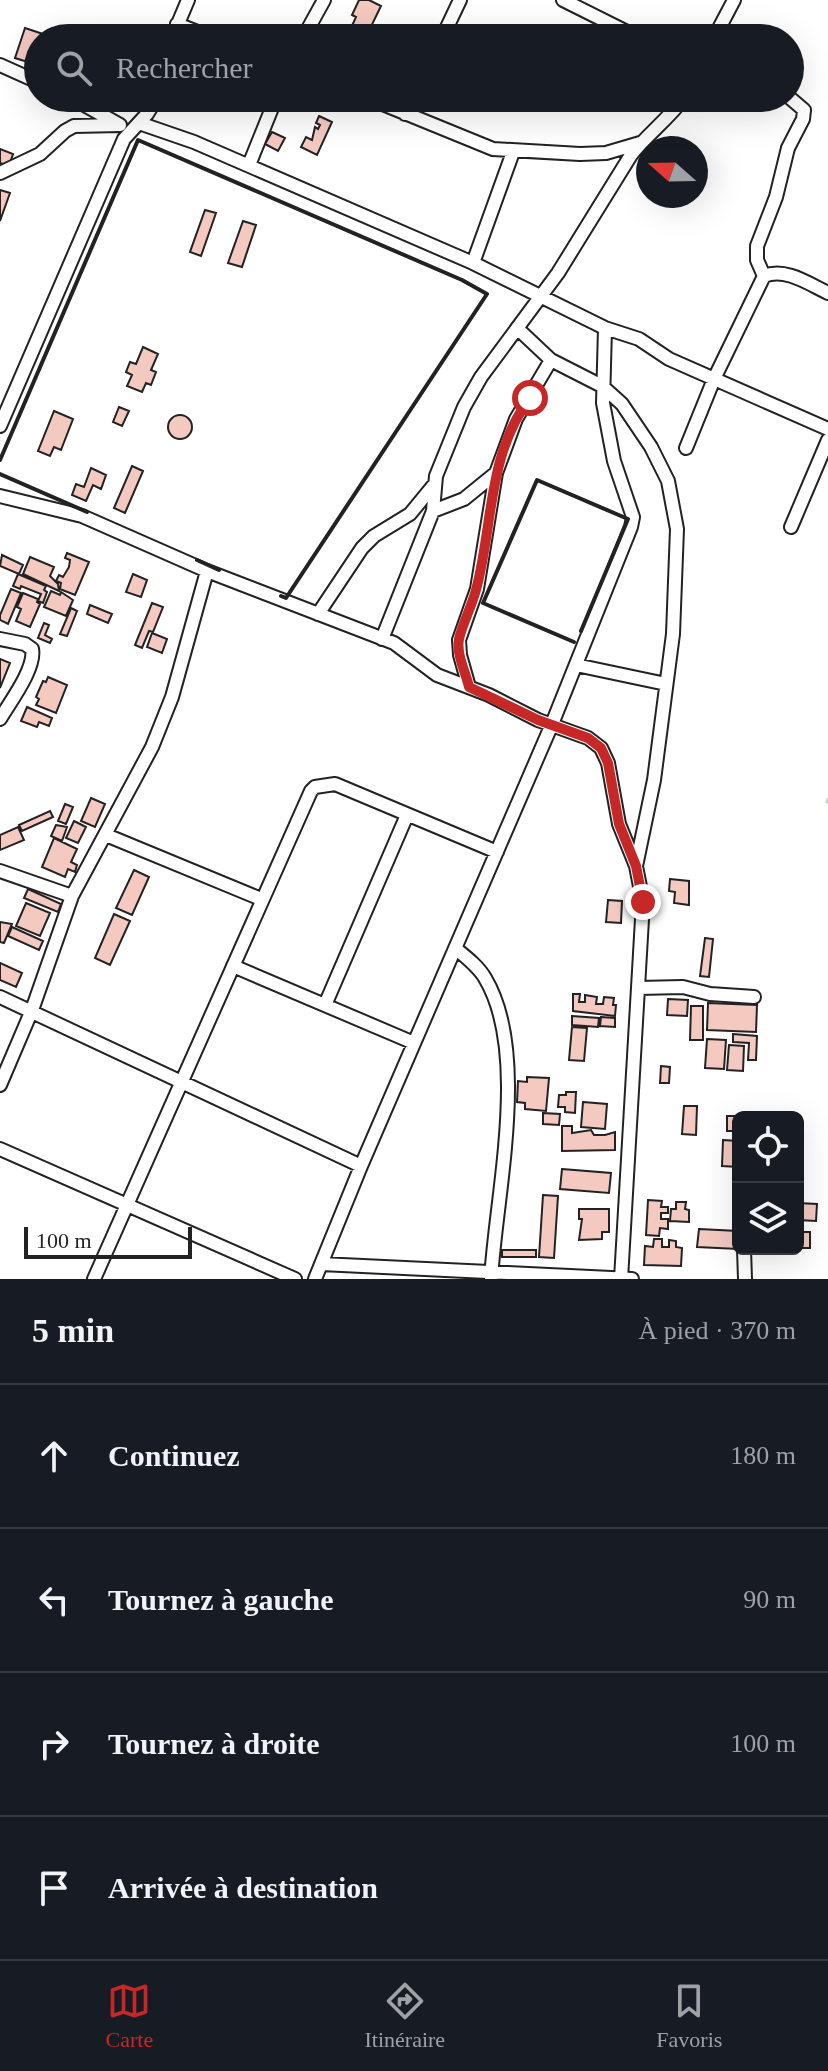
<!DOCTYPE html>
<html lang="fr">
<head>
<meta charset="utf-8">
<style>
	body { margin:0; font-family:"Times New Roman",serif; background:#20242c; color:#f1f3f6 }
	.controls { position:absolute; right:24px; bottom:24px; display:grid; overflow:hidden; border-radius:12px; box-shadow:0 8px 32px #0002 }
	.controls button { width:72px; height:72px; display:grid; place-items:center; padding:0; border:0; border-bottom:2px solid #363941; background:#171b24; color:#f1f3f6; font:40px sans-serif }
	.compass { position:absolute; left:636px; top:136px; width:72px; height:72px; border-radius:50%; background:#171b24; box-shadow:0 8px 32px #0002; rotate:290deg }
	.scale { position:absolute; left:24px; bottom:20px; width:168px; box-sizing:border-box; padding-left:8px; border:4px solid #222; border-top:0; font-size:22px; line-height:28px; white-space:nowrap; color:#222; -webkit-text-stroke:6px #fff; paint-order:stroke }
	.stop { position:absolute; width:24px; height:24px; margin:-18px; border:6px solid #c62828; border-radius:50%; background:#fff }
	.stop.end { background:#c62828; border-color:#fff; box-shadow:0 2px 8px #0008 }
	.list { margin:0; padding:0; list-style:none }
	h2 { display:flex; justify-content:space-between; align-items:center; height:104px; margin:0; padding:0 32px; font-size:34px }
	h2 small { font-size:26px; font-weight:400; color:#9ea1a6 }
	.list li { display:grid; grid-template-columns:52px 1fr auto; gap:24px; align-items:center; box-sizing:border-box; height:144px; padding:0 32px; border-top:2px solid #363941 }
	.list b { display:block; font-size:30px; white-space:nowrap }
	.list em { font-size:26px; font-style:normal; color:#9ea1a6 }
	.icon { flex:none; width:44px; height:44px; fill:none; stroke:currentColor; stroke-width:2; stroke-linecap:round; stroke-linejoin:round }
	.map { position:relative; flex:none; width:828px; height:1279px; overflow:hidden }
	.search { position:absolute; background:#171b24; box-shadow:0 8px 32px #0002; left:24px; right:24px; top:24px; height:88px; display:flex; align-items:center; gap:20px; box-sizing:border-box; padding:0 28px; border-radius:44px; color:#9ea1a6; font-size:30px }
	.sheet { height:680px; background:#171b24 }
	nav { display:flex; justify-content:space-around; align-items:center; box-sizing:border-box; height:112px; border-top:2px solid #363941; background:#171b24; font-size:22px; color:#9ea1a6 }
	nav a { display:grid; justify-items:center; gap:4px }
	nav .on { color:#c62828 }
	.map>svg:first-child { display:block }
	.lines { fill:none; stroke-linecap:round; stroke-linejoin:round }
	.stream { stroke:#c7d3dd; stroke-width:3 }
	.building { fill:#f3c9c0; stroke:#222; stroke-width:2 }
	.minor-casing { stroke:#222; stroke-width:16 }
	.minor { stroke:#fff; stroke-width:12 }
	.wall { stroke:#222; stroke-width:4 }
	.route { stroke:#c62828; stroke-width:10 }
</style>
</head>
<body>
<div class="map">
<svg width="828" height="1279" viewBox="0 0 828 1279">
	<rect width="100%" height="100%" fill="#fff"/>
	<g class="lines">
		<path class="stream" d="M 827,802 L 828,799"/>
	</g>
	<path class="building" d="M 359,0 L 369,0 L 381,6 L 367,35 L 351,28 L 356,17 L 352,15 Z
		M 25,28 L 46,35 L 46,38 L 38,38 L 37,65 L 15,58 Z
		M 319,116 L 332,122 L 317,155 L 301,147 L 306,137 L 312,140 L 315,127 L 318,129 L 320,125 L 316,123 Z
		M 272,132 L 285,138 L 278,151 L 265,144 Z
		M 0,149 L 13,154 L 9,166 L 0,163 Z
		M 0,190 L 10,193 L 0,221 Z
		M 205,210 L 216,213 L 201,256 L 190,252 Z
		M 243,221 L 256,225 L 242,267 L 228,263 Z
		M 143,347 L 158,354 L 151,370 L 156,372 L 151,385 L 146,383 L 142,392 L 127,386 L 132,375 L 126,372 L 130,362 L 136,364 Z
		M 119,407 L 129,411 L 122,426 L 113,422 Z
		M 54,411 L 73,419 L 61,450 L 54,447 L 50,456 L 38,451 Z
		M168 427a12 12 0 1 1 24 0a12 12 0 1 1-24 0Z
		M 132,466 L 143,471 L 125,513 L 114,508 Z
		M 91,468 L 106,475 L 101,489 L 93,485 L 86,501 L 72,495 L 76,484 L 84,487 Z
		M 67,553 L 89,562 L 75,595 L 60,589 L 61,583 L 56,581 L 59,575 L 63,577 L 69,567 L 70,560 L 65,558 Z
		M 2,555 L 23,565 L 19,574 L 0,566 Z
		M 30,557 L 54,567 L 50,576 L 58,584 L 59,591 L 23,574 Z
		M 18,574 L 46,586 L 44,590 L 47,592 L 43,603 L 38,601 L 41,594 L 21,586 L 20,589 L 13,586 Z
		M 133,574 L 147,580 L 141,597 L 126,592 Z
		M 11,589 L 21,593 L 8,624 L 0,620 L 0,615 Z
		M 51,591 L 60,595 L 61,592 L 73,600 L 66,616 L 44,607 Z
		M 23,593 L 38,599 L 37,602 L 40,604 L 30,627 L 16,621 L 21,609 L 17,607 Z
		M 152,603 L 163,607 L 153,632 L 149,631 L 142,648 L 135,645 Z
		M 90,605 L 112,614 L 108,623 L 87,614 Z
		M 71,608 L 77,611 L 67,636 L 60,634 Z
		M 44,623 L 49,625 L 45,635 L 52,639 L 50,643 L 38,638 Z
		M 152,633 L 167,639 L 162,653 L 147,647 Z
		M 0,659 L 10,663 L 0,688 Z
		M 48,677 L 67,685 L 56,713 L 36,705 L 39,699 L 36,697 L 43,681 L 46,682 Z
		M 27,707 L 52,718 L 49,726 L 39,722 L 37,727 L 21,721 Z
		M 91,798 L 105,804 L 95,827 L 81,821 Z
		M 65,804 L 73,807 L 66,824 L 58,821 Z
		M 50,811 L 53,817 L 22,831 L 19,825 Z
		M 74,821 L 86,827 L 78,843 L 66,838 Z
		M 56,825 L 67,827 L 62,841 L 51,836 Z
		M 18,827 L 24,840 L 0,850 L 0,835 Z
		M 54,838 L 77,849 L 71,862 L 77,865 L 75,872 L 68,869 L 65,877 L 42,867 Z
		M 134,870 L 149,877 L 132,915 L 116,908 Z
		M 670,879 L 689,881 L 689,905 L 674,903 L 675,892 L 669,891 Z
		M 28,889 L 61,904 L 58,912 L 24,898 Z
		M 608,900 L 622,901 L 621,923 L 606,922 Z
		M 26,903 L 50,913 L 40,936 L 16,926 Z
		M 114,914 L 130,921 L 110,965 L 95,958 Z
		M 0,922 L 12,924 L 4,943 L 0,942 Z
		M 12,927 L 43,941 L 39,950 L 8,936 Z
		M 705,938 L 713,939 L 709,977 L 700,976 Z
		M 0,963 L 22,973 L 16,987 L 0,980 Z
		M 573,994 L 580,994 L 579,1002 L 585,1002 L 585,995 L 597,997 L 596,1004 L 603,1004 L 604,997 L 614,998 L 613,1005 L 616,1005 L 615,1016 L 573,1011 Z
		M 668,999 L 688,1000 L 687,1016 L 667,1015 Z
		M 708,1003 L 757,1005 L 756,1032 L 707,1030 Z
		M 691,1006 L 703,1006 L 703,1040 L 690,1040 Z
		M 572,1016 L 599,1018 L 598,1027 L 572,1025 Z
		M 601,1017 L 615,1018 L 615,1027 L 600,1026 Z
		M 572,1027 L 587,1028 L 584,1061 L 569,1060 Z
		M 733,1034 L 757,1036 L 756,1060 L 748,1060 L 749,1043 L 733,1042 Z
		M 707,1039 L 726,1040 L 724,1069 L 705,1068 Z
		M 729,1045 L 744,1046 L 743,1071 L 727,1070 Z
		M 661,1066 L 670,1067 L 669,1083 L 660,1083 Z
		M 527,1077 L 549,1078 L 546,1111 L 525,1109 L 525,1103 L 517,1102 L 518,1081 L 527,1082 Z
		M 566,1092 L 576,1092 L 575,1113 L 565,1112 L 565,1107 L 558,1107 L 559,1095 L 566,1095 Z
		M 583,1102 L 607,1104 L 605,1129 L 581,1127 Z
		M 684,1106 L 697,1106 L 696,1135 L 682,1134 Z
		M 543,1113 L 560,1114 L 559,1125 L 543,1124 Z
		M 727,1116 L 740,1116 L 738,1131 L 727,1131 Z
		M 562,1126 L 572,1126 L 572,1133 L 591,1130 L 594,1135 L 605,1135 L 615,1132 L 615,1150 L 562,1151 Z
		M 723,1140 L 738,1141 L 738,1167 L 722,1166 Z
		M 562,1169 L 611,1173 L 609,1193 L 560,1189 Z
		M 543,1195 L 558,1196 L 554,1258 L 539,1257 Z
		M 648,1200 L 662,1201 L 661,1207 L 668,1207 L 668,1213 L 661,1213 L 661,1219 L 668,1219 L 668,1229 L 660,1228 L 659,1236 L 646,1235 Z
		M 676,1202 L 686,1202 L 685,1209 L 689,1210 L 689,1222 L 670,1221 L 671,1209 L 676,1209 Z
		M 798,1203 L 817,1204 L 816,1221 L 798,1220 Z
		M 579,1209 L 609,1209 L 609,1232 L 602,1232 L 602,1239 L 579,1240 L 582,1219 L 579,1219 Z
		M 699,1229 L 738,1231 L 738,1249 L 697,1247 Z
		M 798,1232 L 810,1232 L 810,1248 L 798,1248 Z
		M 654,1239 L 662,1239 L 662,1247 L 669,1247 L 669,1240 L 676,1241 L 676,1247 L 682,1248 L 681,1266 L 644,1265 L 645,1246 L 653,1247 Z
		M 502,1250 L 536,1250 L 536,1257 L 502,1257 Z"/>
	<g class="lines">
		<defs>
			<path id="minor" d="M 563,0 L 639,38
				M 177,24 L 213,38
				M 172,38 L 188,0
				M 303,38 L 324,0
				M 442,38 L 460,0
				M 714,38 L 734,0
				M 0,65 L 38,82
				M 72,98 L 120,125
				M 368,98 L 493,149 L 580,154 L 606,153 L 640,143
				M 405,114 L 412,98
				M 139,123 L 194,142 L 473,263 L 605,328 L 639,339 L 669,359 L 828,429
				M 249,165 L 276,98
				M 0,173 L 40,154 L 65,131 L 74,126 L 120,125
				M 473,263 L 513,152
				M 764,276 L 757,260 L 757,246 L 776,197 L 788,148 L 803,119 L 804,110 L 790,98
				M 517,328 L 551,360 L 602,386 L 622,404 L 651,447 L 668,481 L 677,529 L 673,634 L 654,780 L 636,866
				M 0,426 L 124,139 L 147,114 L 157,98
				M 686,448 L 714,379 L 764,276 C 785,267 809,284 828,293
				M 0,496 L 82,516 L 207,571 L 394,643 L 437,675 L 489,695 L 538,720 L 588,738 L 601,748 L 608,763 L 619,824 L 636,866 L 643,902 L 621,1279
				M 433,511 L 464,499 L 496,473
				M 791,527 L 828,440
				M 318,614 L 362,548 L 374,536 L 410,514 L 433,486
				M 0,639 L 25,644 L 32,649 C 36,668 10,702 0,719
				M 382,639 L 433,511 L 436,476 L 464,407 L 481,377 L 558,273 L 631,155 C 647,135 668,119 684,98
				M 576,665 L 666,684
				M 469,687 L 460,655 L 459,640 L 477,589 L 496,473 L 516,419 L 551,360
				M 106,835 L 261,899
				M 0,871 L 72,896
				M 455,948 C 466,957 478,966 485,978 C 530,1053 496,1194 491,1279
				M 233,966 L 414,1043
				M 638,988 L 683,987 L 710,994 L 754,997
				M 0,997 L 361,1166
				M 325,1005 L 407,815
				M 0,1085 L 32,1010 L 72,896 L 152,747 L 172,697 L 207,571
				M 0,1149 L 295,1279
				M 744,1249 L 745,1279
				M 321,1264 L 632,1279
				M 94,1279 L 311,791 L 315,787 L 335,784 L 497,852
				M 315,1279 L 361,1166 L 552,724 L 631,527 L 633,517 L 614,461 L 603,403 L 605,328"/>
		</defs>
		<use href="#minor" class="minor-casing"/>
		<use href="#minor" class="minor"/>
		<path class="wall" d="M 0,460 L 138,140 L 462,280 L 487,294 L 286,598 L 281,596
			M 0,474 L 87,512
			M 197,560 L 219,570
			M 574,642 L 483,603 L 537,480 L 628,519 L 581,631"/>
	</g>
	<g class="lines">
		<path class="route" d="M 530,398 C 488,453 493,523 477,586 C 473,604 463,622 459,639 C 456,654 466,673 469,687 L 538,720 L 588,738 L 601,748 L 608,763 L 619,824 L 636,866 L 643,902"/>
	</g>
</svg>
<div class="controls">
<button><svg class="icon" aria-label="locate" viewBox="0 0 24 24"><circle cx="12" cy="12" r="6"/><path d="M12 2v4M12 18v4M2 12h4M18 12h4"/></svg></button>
<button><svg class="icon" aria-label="layers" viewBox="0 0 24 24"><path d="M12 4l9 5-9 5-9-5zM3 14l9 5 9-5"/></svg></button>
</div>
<svg class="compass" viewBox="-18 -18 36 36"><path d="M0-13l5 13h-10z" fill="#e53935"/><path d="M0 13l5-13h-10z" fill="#9ea1a6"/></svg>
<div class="scale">100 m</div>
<div class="stop" style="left:530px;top:398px"></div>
<div class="stop end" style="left:643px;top:902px"></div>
<div class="search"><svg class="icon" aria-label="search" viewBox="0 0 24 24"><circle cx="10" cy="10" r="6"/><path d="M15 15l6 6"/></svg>Rechercher</div>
</div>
<section class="sheet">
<h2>5 min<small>À pied · 370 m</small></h2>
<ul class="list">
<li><svg class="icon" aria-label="ahead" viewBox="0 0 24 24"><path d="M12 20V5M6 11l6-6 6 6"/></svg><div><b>Continuez</b></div><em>180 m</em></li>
<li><svg class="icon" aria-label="left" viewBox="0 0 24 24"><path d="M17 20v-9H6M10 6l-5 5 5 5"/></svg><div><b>Tournez à gauche</b></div><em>90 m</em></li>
<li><svg class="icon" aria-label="right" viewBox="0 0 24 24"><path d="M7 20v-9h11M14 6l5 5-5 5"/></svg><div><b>Tournez à droite</b></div><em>100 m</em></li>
<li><svg class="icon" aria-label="arrive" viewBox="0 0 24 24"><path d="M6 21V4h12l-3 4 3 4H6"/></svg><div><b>Arrivée à destination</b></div></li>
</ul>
</section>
<nav>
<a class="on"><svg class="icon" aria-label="map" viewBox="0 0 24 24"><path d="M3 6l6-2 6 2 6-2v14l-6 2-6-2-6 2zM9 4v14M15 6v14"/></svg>Carte</a>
<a><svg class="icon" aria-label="directions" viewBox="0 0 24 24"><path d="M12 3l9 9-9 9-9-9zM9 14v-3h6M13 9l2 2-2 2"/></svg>Itinéraire</a>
<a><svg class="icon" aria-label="saved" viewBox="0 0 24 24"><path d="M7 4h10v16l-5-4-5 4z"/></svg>Favoris</a>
</nav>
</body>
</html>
